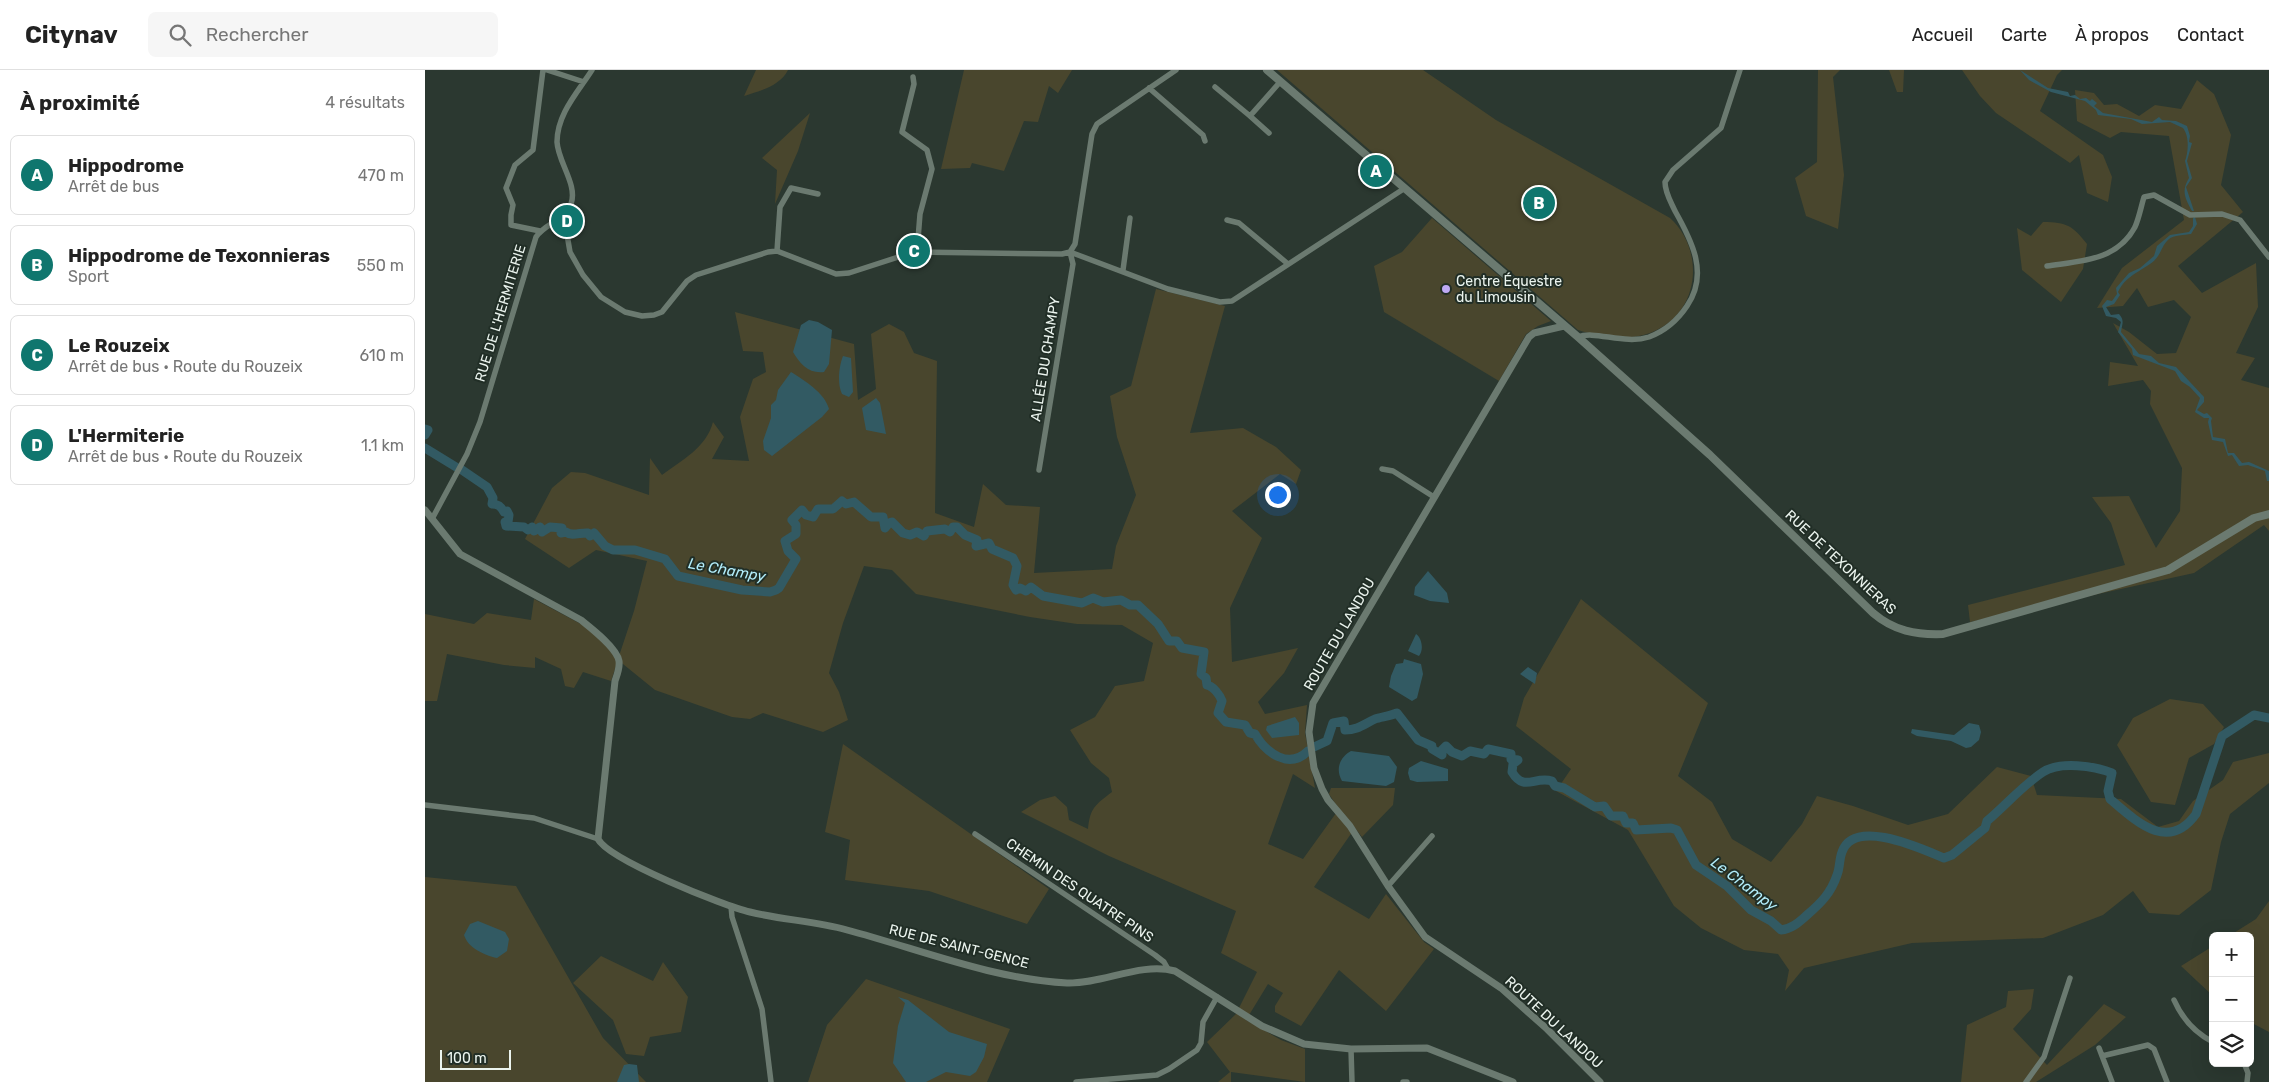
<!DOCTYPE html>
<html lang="fr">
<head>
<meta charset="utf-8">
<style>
	body { margin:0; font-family:Rubik,sans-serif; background:#f6f6f6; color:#222 }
	.controls { position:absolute; right:15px; bottom:15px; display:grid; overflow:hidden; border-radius:8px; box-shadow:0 5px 20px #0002 }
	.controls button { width:45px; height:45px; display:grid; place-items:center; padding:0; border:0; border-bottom:1px solid #e0e0e0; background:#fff; color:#222; font:25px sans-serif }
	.scale { position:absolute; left:15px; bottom:12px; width:71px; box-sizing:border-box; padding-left:5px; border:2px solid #ebf4ee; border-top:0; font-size:14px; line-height:18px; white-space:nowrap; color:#ebf4ee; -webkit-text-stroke:4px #212e26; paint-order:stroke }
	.you { position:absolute; left:852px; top:424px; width:18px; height:18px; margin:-12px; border:4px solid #fff; border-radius:50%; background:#1a73e8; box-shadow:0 0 0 8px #1a73e833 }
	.badge { display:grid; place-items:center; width:32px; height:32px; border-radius:50%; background:#0f766e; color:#fff; font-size:16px; font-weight:700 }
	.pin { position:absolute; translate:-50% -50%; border:2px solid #fff; box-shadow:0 1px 5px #0006 }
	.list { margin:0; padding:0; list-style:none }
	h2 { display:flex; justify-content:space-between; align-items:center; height:65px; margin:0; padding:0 20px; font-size:21px }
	h2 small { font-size:16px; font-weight:400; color:#767676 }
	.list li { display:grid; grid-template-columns:32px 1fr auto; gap:15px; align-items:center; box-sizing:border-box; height:80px; margin:0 10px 10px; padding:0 10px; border:1px solid #e0e0e0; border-radius:8px }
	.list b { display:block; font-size:19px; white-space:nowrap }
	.list p { margin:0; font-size:16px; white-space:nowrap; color:#767676 }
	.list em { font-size:16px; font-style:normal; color:#767676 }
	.icon { flex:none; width:28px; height:28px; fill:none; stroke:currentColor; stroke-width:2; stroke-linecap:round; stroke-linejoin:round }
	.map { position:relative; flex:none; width:1844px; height:1012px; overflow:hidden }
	header { display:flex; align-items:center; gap:30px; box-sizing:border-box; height:70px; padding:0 25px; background:#fff; border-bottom:1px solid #e0e0e0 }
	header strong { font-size:24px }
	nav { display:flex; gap:28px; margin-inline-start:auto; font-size:18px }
	.search { width:350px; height:45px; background:#f6f6f6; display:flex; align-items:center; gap:12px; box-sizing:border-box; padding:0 18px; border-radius:8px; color:#767676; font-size:19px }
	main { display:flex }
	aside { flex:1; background:#fff }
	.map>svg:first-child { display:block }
	.green { fill:#49462d }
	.water { fill:#325a63 }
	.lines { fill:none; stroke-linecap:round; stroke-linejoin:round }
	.river { stroke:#325a63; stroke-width:9 }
	.minor { stroke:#6b7a70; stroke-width:5.5 }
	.tertiary { stroke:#6b7a70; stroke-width:7 }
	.secondary { stroke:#6b7a70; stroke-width:8 }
	.poi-dot { fill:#bea9f4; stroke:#212e26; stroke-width:2 }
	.labels { text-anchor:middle; stroke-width:4; stroke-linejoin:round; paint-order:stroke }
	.poi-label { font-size:14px; fill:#ebf4ee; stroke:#212e26; text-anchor:start }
	.street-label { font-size:14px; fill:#ebf4ee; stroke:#212e26 }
	.water-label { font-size:15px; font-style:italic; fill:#b2edfa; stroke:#212e26 }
</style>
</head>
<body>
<header>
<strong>Citynav</strong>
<div class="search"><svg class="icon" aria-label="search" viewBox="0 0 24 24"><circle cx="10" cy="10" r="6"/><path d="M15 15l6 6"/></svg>Rechercher</div>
<nav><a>Accueil</a><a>Carte</a><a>À propos</a><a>Contact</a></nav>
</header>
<main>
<aside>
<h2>À proximité<small>4 résultats</small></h2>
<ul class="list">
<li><span class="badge">A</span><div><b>Hippodrome</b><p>Arrêt de bus</p></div><em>470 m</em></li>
<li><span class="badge">B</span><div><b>Hippodrome de Texonnieras</b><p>Sport</p></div><em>550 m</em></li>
<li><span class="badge">C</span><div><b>Le Rouzeix</b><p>Arrêt de bus · Route du Rouzeix</p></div><em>610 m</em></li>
<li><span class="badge">D</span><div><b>L'Hermiterie</b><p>Arrêt de bus · Route du Rouzeix</p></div><em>1.1 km</em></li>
</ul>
</aside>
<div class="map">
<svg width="1844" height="1012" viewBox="0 0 1844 1012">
	<rect width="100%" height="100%" fill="#2b3830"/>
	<path class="green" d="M 331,0 L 363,0 C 355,16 335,21 319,26 Z
		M 539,0 L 647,0 L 633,23 L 624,16 L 613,52 L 599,51 L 579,101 L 547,93 L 545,98 L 516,99 Z
		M 852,0 L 998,0 L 1071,50 L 1245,148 C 1281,181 1275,245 1225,263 C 1203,271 1174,267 1153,260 Z
		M 1393,0 L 1415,0 L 1408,7 L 1419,105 L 1413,159 L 1381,146 L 1370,108 L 1392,92 Z
		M 1464,0 L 1479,0 L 1478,22 L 1472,22 Z
		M 1537,0 L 1637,0 L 1632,5 L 1615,41 L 1678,85 L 1687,107 L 1683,132 L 1662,123 L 1654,85 L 1645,93 L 1571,43 L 1555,26 Z
		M 1772,10 L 1789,24 L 1806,65 L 1796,115 L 1818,142 L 1753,196 L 1777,223 L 1831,193 L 1833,237 L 1811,283 L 1830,288 L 1816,310 L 1844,318 L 1844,461 L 1839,455 L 1769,503 L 1545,552 L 1543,535 L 1700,495 L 1686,453 L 1667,427 L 1704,426 L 1731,478 L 1755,441 L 1757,398 L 1725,334 L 1726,321 L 1718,310 L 1683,316 L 1685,292 L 1713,296 L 1688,253 L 1704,262 L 1732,284 L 1751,283 L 1766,247 L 1749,230 L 1723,237 L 1712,218 L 1698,236 L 1672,238 L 1697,198 L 1759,150 L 1744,66 L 1696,62 L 1685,68 L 1652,51 L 1650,20 L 1669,23 L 1679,35 L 1692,34 L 1714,46 L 1730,35 L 1756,39 Z
		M 385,43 L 373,81 L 350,134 L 352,100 L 337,88 Z
		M 1007,148 L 1126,251 L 1113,256 L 1101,264 L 1074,311 L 959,242 L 949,196 L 977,182 Z
		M 1618,152 C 1642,152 1648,156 1662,174 L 1658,199 L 1636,232 L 1597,200 L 1592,158 L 1606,166 Z
		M 731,219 L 800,236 L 765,363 L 818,358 L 851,377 L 876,400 L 871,414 L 855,404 L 807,441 L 837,468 L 805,538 L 807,592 L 873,578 L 859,603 L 833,632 L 840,644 L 882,635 L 880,663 L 890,718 L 868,704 L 843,774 L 878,789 L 914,739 L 904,724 L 906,718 L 970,718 L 968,735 L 937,767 L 930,758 L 889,817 L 944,849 L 961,824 L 999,872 L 1009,879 L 961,941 L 914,900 L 876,956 L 850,942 L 850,936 L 858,923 L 843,914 L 821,950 L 856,970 L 880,979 L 880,1012 L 806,1002 L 806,1012 L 793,1012 L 805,1002 L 782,972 L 811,944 L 832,902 L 796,883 L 811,841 L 684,786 L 596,742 L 615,730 L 630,726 L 642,737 L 644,750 L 663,759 C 665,738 670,735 687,722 L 684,708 L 666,693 L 645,660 L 670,647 L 690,616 L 719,611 L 728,573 L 697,555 L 652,554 L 605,547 L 491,524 L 467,500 L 439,496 L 418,553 L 404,603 L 414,622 L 423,650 L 398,662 L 338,643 L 325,649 L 307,647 L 230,620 L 193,590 L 186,611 L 158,602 L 149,618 L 140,616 L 136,599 L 110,587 L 110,598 L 79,595 L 22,584 L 12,631 L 0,631 L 0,544 L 49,554 L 62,543 L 106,550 L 109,529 L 167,560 L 193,589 L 209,541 L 222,491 L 171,480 L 144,498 L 100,469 L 127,418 L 146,402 L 160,403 L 224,425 L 225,388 L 237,405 C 257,390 281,378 288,352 L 299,367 L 287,389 L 324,391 L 315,347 L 328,309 L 341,302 L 338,282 L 318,281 L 310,242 L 429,274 L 433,330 L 451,319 L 446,264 L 464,254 L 479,262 L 489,283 L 512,291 L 510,443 L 549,457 L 558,414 L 581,435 L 615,437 L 609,503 L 687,499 L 691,476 L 711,425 L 692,367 L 685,326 L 706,316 Z
		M 1156,529 L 1283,633 L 1253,706 L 1287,732 L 1307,769 L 1346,792 L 1377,754 L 1392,726 L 1428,736 L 1483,755 L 1523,744 L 1572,697 L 1606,706 L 1612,725 L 1696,729 L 1733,757 L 1754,751 L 1768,731 L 1798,710 L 1808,692 L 1844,683 L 1844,713 L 1805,744 L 1796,772 L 1786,820 L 1754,845 L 1724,843 L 1708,821 L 1678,845 L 1618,868 L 1487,873 L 1379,898 L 1360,921 L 1364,900 L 1353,884 L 1319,880 L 1276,858 L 1249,836 L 1203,760 L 1131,721 L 1146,699 L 1091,656 L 1099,628 Z
		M 1745,629 L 1778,634 L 1799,657 L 1789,674 L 1764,688 L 1750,735 L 1726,732 L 1692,675 L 1708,648 Z
		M 418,674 L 624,819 L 602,854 L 504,821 L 420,810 L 425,770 L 400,762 Z
		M 0,807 L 91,816 L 178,968 L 221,1012 L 0,1012 Z
		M 1844,831 L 1844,962 L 1825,952 L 1825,866 L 1804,866 L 1831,849 Z
		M 1788,876 L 1788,926 L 1756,896 Z
		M 176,886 L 228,911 L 238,892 L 263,927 L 256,962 L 225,967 L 219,986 L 201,984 L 188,950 L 148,913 Z
		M 441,909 L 585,959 L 562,1012 L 383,1012 L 402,955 Z
		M 1609,919 L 1606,939 L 1588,959 L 1622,995 L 1679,934 L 1701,947 L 1670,975 L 1611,1012 L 1536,1012 L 1542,955 L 1581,937 L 1583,921 Z"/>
	<path class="water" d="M 1595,0 L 1623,18 L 1643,22 L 1645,26 L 1650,25 L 1655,29 L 1661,28 L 1665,31 L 1667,29 L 1672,33 L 1669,36 L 1678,43 L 1727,52 L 1734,47 L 1737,50 L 1751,51 L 1762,56 L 1765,66 L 1764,72 L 1767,73 L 1762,91 L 1767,108 L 1761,117 L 1769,141 L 1767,141 C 1760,128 1756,121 1764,108 L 1760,91 C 1763,83 1765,67 1758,58 L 1745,52 L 1717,54 L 1706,49 L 1673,45 L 1671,40 L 1660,31 L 1626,22 L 1604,10 Z
		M 1770,147 L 1772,154 L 1766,164 C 1760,165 1748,165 1744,169 C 1738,174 1737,180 1733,186 C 1725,199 1702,202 1693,222 L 1695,225 L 1689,234 L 1681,237 L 1686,245 L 1694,244 C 1700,251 1697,254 1696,262 L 1714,284 L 1726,286 L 1734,293 L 1751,297 L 1779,327 L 1779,332 L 1772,340 L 1779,344 L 1782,343 L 1787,348 L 1786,351 L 1788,367 L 1800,369 L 1803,383 L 1809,383 L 1817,393 L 1824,392 L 1844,401 L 1844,411 L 1842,411 L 1840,401 L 1823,395 L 1814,396 L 1807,385 L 1803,386 L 1798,372 L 1787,370 L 1783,352 L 1784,348 L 1779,348 L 1770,342 L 1775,328 L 1765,317 L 1756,311 L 1750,301 L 1708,285 L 1707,279 L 1693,262 L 1696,252 L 1691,248 L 1681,246 L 1677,236 L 1682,230 L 1687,231 L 1692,224 L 1691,218 L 1704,203 L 1715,198 L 1729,186 L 1732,176 L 1745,165 L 1764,162 L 1768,156 L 1768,148 Z
		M 384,250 L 393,252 L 407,260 L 404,294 L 399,302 C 384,304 375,294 368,282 L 376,255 Z
		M 418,286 L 426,288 L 428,322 L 424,327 L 417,324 C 412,314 414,296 418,286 Z
		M 366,302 C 379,310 400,323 404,339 L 397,347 L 347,386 L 339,380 L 338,371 L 346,348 L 346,335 L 351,330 L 353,320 Z
		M 451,328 L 455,333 L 461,364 L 441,360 L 437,338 Z
		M 1003,501 L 1022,523 L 1024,533 L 1005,531 L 989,525 L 990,517 Z
		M 991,564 C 997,568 999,580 994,586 L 983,581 Z
		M 979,589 L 996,594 L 998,604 L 992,628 L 987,631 L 964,617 L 966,606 L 971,594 L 978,593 Z
		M 1103,597 L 1112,603 L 1110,614 L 1095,604 Z
		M 870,647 L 874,653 L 874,665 L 847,668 L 841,660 L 842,656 Z
		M 1544,653 L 1554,655 L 1556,662 L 1554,670 L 1546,677 L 1541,678 L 1526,671 L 1492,666 L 1486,663 L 1487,659 L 1529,665 Z
		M 926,681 L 964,686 L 972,697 L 969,712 L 961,716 L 917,711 C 910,699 915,687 926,681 Z
		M 996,691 L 1023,699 L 1023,711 L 992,712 L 985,710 L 983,703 L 984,698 Z
		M 53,851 L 80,862 L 84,869 L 82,881 L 72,888 C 59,885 43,878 39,865 L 45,854 Z
		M 473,927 L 483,930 L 524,962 L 562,974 L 559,987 L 551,1002 L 545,1006 L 521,1002 L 501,1012 L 481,1012 L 468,993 L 473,956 L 480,933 Z
		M 204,994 L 212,995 L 214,1012 L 192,1012 L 199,995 Z"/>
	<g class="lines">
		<path class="river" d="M 0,359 L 3,360 L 0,365
			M 0,378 L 31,397
			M 37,400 L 62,417 L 68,428 L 67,434 C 73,434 76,436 79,442 L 82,441 L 84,445 L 83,452 L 80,452 L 81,456 L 99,457 L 103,460 L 107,457 L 109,461 L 115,457 L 117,462 L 125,457 L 137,458 L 136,463 L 141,462 C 147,467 156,462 163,463 L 165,466 L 169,463 L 180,476 L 188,480 L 210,480 L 240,489 L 253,506 L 317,520 L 345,522 L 351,520 L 354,518 L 371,489 L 363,481 L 360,471 L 371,464 L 371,455 L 367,450 L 377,440 L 381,445 L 388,447 L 393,439 L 408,439 L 417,431 L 421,434 L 429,432 L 446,447 L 458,447 L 460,458 L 464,453 L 467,452 L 478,463 L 485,465 L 492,462 L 499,466 L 502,461 L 520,459 L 525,462 L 528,457 L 532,457 L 540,465 L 552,470 L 551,476 L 564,473 L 567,479 L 588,488 L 592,496 L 588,515 L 591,520 L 595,518 L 601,521 L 606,517 L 618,526 L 657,533 L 668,528 L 678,532 L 696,530 L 705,535 L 713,535 L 733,554 L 744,571 L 752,571 L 757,578 L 779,582 L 776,604 L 781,608 L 782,615 C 788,616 795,625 797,631 L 793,643 L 801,652 L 820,655 L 825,663 L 830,664 C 841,683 864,700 883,681
			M 889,677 L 902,671 L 908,653 L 919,651 L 920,660 C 933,660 939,654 950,649 C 956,647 965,646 972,643 L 993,670 L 1007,676 L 1007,679 L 1017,685 L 1017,680 L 1021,676 L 1027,682 L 1037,686 L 1045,681 L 1059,684 L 1063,679 L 1086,684 L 1086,689 L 1093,690 L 1088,694 L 1087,702 C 1099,722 1109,706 1127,711 L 1130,716 L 1139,718 L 1170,737 L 1179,736 L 1186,746 L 1198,746 L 1201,753 L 1208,753 L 1211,760 L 1246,758 L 1252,760 L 1271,795 L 1302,816 L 1326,840 L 1346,851 L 1356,860 C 1367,859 1374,852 1382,845 C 1396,833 1406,823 1412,805 C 1415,798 1414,790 1417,782 C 1429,747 1497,779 1519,788 L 1527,785 L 1560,758 L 1562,751 C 1580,736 1598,715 1618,702 C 1635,691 1669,696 1687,703 L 1683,721 L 1685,729 C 1711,751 1743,783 1771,744 L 1797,666 L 1829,645 L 1844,648"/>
		<path class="minor" d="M 122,0 L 159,12
			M 488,7 L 489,14 L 477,62 L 502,80 L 507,99 L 495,144 L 492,182
			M 790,17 L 825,46 L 855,12
			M 724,18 L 778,65 L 780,71
			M 825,46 L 844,63
			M 139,147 L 145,182 L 158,205 L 176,227 L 200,242 L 217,246 L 229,245 L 237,242 L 262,211 L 271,205 L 343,182 L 352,181 L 411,204 L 424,203 L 489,182 L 637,184 L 645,182 L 650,174 L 667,64 L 672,54 L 751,0
			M 802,150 L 814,153 L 863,194
			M 115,161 L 86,155 L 86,145 L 88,135 L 81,118 L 90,95 L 108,80 L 118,0
			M 352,181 L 355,137 L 366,118 L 393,124
			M 645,182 L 743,219 L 795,232 L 807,231 L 980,118
			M 1622,196 C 1655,191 1692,191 1710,157 C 1714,148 1716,137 1719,127 L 1729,125 L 1765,145 L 1797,144 L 1815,150 L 1844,187
			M 698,200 L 705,148
			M 1153,267 C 1170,260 1199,275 1224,267 C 1240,261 1252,251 1262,236 C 1284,204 1267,171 1250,141 C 1246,132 1240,123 1240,112 L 1248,100 L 1296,58 L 1315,0
			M 957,399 L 968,401 L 1009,427
			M 614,400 L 648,194 L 645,182
			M 7,449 L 42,384 L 55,352 L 111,167 C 120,153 140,151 146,134 C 153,115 133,92 132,72 C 132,44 153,22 167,0
			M 0,735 L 109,748 L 173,769
			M 550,764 L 730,885 L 739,892 L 743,899
			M 963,816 L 1007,766
			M 306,836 L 307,847 L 337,939 L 346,1012
			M 1749,930 C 1757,948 1770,963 1788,972
			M 1674,978 L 1687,1012
			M 926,979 L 927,1012
			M 1677,986 L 1723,975 L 1729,979 L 1742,1012
			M 1819,993 L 1823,1003 L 1822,1012
			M 651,1012 L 732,1005 L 744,999 L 772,980 L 776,973 L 778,952 L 792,927
			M 978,1012 L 982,1012
			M 1601,1012 L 1619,987 L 1645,908"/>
		<path class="tertiary" d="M 1139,256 L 1109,263 L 1104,267 L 888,633 L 884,662 L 889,698 L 897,719 L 903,730 L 925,756 L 963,816 L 1000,867 L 1076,918 L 1122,959 L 1175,1012
			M 0,440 L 35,484 L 156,550 C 166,558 192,578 194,591 C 195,598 192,605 190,611 L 173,769 C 184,790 299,836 325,842 C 357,850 390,851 422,860 C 494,879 567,909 642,913 C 678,914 715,892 750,901 L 837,956 L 879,974 L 926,979 L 1002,978 L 1088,1012"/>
		<path class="secondary" d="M 842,0 L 1153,267 L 1285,385 L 1448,543 C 1469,561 1491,565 1518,564 L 1743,500 L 1829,448 L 1844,444"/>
	</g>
	<circle class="poi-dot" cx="1021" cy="219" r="5"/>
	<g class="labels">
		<g class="poi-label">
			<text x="1031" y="216">Centre Équestre<tspan x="1031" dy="16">du Limousin</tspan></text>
		</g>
		<g class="street-label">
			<text transform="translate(75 243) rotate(-73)" y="5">RUE DE L'HERMITERIE</text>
			<text transform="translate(620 289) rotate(-81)" y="5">ALLÉE DU CHAMPY</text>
			<text transform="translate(1416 492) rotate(43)" y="5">RUE DE TEXONNIERAS</text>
			<text transform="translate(914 564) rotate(-60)" y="5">ROUTE DU LANDOU</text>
			<text transform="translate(655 820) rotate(34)" y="5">CHEMIN DES QUATRE PINS</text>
			<text transform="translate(534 876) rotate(14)" y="5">RUE DE SAINT-GENCE</text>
			<text transform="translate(1129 952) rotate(43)" y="5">ROUTE DU LANDOU</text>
		</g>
		<g class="water-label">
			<text transform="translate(302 500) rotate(10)" y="5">Le Champy</text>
			<text transform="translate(1319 814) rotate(37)" y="5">Le Champy</text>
		</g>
	</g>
</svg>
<div class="controls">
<button>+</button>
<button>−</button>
<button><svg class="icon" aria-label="layers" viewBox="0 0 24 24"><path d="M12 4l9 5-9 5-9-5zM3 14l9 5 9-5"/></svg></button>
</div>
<div class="scale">100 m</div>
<div class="you"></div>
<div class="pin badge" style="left:951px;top:101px">A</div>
<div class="pin badge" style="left:1114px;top:133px">B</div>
<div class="pin badge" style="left:489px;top:181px">C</div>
<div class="pin badge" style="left:142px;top:151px">D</div>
</div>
</main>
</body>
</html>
